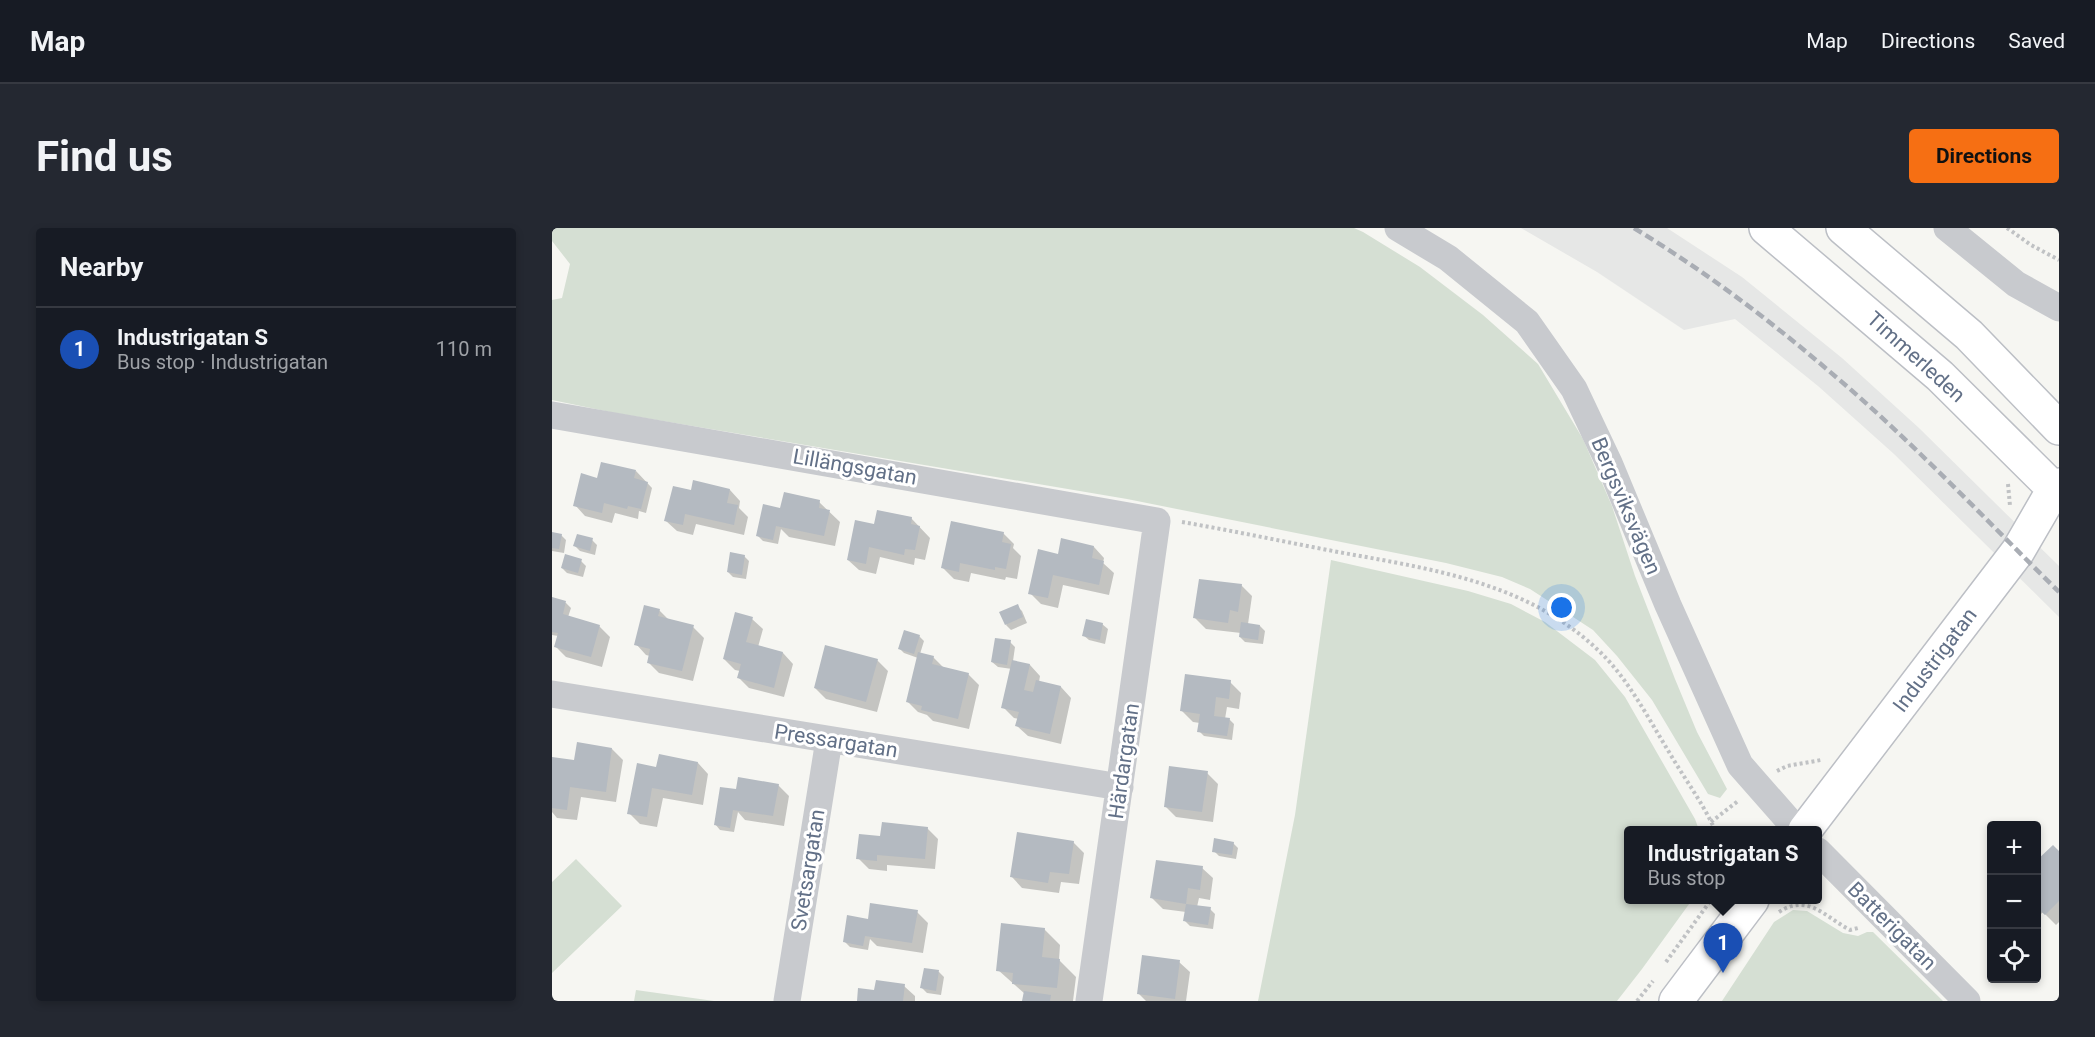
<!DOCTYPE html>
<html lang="en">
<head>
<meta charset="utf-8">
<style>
	body { margin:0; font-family:Roboto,sans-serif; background:#242831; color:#f1f3f6 }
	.controls { position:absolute; right:18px; bottom:18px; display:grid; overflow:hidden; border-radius:6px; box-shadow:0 3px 9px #0003 }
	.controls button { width:54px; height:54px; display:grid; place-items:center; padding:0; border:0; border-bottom:2px solid #363941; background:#171b24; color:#f1f3f6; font:30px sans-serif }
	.you { position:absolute; left:1010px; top:380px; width:21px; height:21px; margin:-15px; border:4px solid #fff; border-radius:50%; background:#1a73e8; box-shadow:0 0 0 9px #1a73e833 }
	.badge { display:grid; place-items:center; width:39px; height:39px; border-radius:50%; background:#f66f13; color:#fff; font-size:20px; font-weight:700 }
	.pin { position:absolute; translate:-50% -50px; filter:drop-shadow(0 2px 3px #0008) }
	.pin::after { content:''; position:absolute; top:32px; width:21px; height:18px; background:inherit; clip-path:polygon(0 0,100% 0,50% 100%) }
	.popup { position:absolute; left:1072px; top:598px; width:198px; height:78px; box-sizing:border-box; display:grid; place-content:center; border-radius:6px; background:#171b24; filter:drop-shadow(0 2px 4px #0005); font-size:20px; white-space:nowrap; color:#9ea1a6 }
	.popup b { font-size:22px; color:#f1f3f6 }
	.popup::after { content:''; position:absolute; left:50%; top:100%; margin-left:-12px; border:12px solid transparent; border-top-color:#171b24 }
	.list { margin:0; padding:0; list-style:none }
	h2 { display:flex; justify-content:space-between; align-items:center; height:78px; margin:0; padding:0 24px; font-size:26px }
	h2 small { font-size:20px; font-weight:400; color:#9ea1a6 }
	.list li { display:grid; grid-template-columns:39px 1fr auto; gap:18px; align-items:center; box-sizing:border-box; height:84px; padding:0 24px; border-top:2px solid #363941 }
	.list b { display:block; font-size:22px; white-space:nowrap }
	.list p { margin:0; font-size:20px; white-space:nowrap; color:#9ea1a6 }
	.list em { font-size:20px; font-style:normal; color:#9ea1a6 }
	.icon { flex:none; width:33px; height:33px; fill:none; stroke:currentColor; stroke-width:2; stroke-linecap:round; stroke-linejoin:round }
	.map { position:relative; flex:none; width:1507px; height:773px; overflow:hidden; border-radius:6px }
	header { display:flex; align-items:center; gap:36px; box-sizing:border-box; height:84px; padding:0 30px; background:#171b24; border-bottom:2px solid #363941 }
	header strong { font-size:28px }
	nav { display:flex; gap:33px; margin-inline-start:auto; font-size:21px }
	.intro { display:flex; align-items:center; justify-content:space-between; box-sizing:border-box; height:144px; padding:0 36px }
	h1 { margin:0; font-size:42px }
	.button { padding:15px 27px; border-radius:6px; background:#f66f13; color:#111; font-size:21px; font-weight:700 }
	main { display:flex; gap:36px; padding:0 36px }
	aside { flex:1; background:#171b24; border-radius:6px; box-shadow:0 3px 9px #0003 }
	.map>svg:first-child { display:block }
	.built { fill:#e6e7e6 }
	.green { fill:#d5dfd3 }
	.shadow { fill:#0003 }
	.building { fill:#b4bac1 }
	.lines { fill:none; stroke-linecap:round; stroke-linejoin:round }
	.secondary-casing { stroke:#bcbfc5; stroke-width:36 }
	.path { stroke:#c0c2c4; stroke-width:4; stroke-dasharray:3 3; stroke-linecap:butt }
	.street { stroke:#c8cace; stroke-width:27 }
	.secondary { stroke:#fff; stroke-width:33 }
	.rail { stroke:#a9adb4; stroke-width:4.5; stroke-dasharray:9 4.5; stroke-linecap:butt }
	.labels { text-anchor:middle; stroke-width:6; stroke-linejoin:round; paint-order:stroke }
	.street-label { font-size:21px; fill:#627087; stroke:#fff }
</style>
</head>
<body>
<header>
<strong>Map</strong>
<nav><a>Map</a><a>Directions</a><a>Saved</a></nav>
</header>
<div class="intro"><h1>Find us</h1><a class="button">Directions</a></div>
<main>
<aside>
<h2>Nearby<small></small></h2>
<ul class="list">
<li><span class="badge" style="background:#1a4fb4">1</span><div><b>Industrigatan S</b><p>Bus stop · Industrigatan</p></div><em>110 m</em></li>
</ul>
</aside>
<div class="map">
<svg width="1507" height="773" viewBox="0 0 1507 773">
	<rect width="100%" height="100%" fill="#f6f6f2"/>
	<path class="built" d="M 969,0 L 1115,0 L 1190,49 L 1290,130 L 1367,200 L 1507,338 L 1507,389 L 1342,226 L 1266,158 L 1183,91 L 1132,102 L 1045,44 Z"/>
	<path class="green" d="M 0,0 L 802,0 L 811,4 L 868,39 L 931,87 L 986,136 L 1031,211 L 1060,278 L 1083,348 L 1123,451 L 1145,504 L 1175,561 L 1168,570 L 1156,566 L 1100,472 L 1065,428 L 1041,402 L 978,361 L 950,349 L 894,335 L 575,271 L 63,185 L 0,172 L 0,72 L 10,70 L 18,36 L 0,13 Z
		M 779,332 L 916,363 L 959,376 L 993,394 L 1043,432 L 1073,469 L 1143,591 L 1147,602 L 1076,602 L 1076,672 L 1140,672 L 1090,741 L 1065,773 L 706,773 L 743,587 Z
		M 24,631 L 70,678 L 0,745 L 0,654 Z
		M 1241,682 L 1255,683 L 1291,705 L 1306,708 L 1315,704 L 1321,704 L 1391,773 L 1170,773 L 1222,694 Z
		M 84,762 L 162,773 L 82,773 Z"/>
	<path class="shadow" d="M 84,243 L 100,260 L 94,285 L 87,283 L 86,291 L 63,285 L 60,295 L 33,288 L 23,277 Z
		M 178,262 L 188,273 L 187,280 L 196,289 L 192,307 L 144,296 L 141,307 L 125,303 L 114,293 L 140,264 Z
		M 267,274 L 288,294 L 283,318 L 237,309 L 229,301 L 226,316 L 211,313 L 206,308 L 229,282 Z
		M 359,290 L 378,310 L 373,332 L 363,330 L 362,337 L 328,329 L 324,346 L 307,342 L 296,332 Z
		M 0,305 L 9,307 L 14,312 L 12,325 L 0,323 Z
		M 451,305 L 462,316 L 461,320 L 469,328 L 465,351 L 454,349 L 453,352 L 419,345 L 417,354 L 402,351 L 391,340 Z
		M 40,312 L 45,317 L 43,327 L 28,323 L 23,318 Z
		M 542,319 L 552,330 L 551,335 L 562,345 L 557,367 L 511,357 L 506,380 L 489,376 L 478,365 L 507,327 Z
		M 192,328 L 197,333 L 194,351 L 181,349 L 176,344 Z
		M 29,333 L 34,338 L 31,349 L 15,345 L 10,340 Z
		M 689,357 L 700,368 L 696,396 L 708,398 L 713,403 L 711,416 L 693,414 L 688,409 L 689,405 L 654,401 L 643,390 Z
		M 0,371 L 14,375 L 19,380 L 16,389 L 47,398 L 58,409 L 50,439 L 14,429 L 4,419 L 6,408 L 0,407 Z
		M 465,378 L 470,383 L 475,395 L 459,402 L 454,397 Z
		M 107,382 L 118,393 L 141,399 L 152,410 L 141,453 L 107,445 L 96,434 L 98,428 L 94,427 L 84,416 Z
		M 200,391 L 211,401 L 206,419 L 231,425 L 241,436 L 232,469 L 197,460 L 186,449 L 188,443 L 183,442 L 172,431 Z
		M 550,396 L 556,401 L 553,416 L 537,412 L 531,407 Z
		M 367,408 L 372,413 L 368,426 L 381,429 L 393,441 L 416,446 L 427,457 L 417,501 L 381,493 L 375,487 L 366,484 L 356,474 L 366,430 L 352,425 L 347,420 Z
		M 458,414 L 463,419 L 461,433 L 478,437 L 488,448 L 487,454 L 509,459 L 519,470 L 509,516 L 476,508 L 465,498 L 467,491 L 462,490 L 451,479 L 460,441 L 446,439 L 440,434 Z
		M 325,432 L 336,443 L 325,484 L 274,471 L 263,460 Z
		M 678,454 L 689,465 L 687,481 L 675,479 L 673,491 L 677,491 L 682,496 L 680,512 L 652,508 L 647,503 L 648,495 L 641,494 L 630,483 Z
		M 60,521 L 71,532 L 64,574 L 29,569 L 25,592 L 5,590 L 0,584 L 0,542 Z
		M 146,535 L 156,546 L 151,577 L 111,570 L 105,599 L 88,596 L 77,585 L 105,540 Z
		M 655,545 L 666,556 L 661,594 L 624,589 L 613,578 Z
		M 226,557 L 237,568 L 232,598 L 193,592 L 186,584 L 182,604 L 168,602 L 163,596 L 185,563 Z
		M 375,600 L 386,611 L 383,641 L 335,637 L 335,643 L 317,641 L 306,630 L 330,610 Z
		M 521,614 L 532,625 L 527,656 L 509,654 L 507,665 L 470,660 L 460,649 Z
		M 681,615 L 686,620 L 684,631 L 667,628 L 662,623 Z
		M 1501,619 L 1507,625 L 1507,694 L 1504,697 L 1491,684 L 1484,691 L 1484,635 Z
		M 650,640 L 661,650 L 658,672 L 647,670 L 645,679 L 658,681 L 663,686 L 661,701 L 638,698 L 633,693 L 634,684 L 611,681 L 600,670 Z
		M 365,684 L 376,695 L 371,725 L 325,718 L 318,711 L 316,722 L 298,719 L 293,714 L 317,692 Z
		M 492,701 L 508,717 L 507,732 L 524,749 L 521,773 L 472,773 L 473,766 L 446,742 Z
		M 627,734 L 638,744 L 634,773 L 594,773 L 586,765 Z
		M 373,742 L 387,744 L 392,749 L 389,767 L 375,765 L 370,760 Z
		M 352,758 L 363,768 L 363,773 L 306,773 L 324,764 Z"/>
	<path class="building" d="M 49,234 L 84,242 L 82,250 L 96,254 L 89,281 L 76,278 L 75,281 L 52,275 L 50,285 L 21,278 L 29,245 L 45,250 Z
		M 141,252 L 178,261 L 175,275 L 186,277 L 182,297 L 133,286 L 131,297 L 112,293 L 121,258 L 139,262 Z
		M 232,264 L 268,272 L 267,280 L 278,282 L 272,308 L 224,298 L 221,312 L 204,308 L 211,276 L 228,280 Z
		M 325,282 L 360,289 L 359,296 L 368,298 L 363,322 L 353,321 L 352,327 L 317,319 L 314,336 L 295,332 L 303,292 L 322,296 Z
		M 399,293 L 452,304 L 450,314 L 459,316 L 454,341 L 443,339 L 443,342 L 408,335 L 407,344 L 389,340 Z
		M 0,304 L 10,306 L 7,321 L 0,320 Z
		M 25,306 L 41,310 L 38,323 L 21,318 Z
		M 509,310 L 542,318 L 540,330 L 552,333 L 547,357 L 501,347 L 496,370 L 476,366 L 486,321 L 506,326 Z
		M 178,324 L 193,327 L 190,347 L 175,344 Z
		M 13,326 L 30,331 L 26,345 L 9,340 Z
		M 647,351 L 690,356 L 686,384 L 678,382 L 676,395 L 641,390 Z
		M 0,369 L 14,373 L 11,386 L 48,397 L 39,429 L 2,419 L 6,405 L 0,404 Z
		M 466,376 L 471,389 L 453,397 L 447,384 Z
		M 92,377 L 108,381 L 106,388 L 142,397 L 130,443 L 95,435 L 98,421 L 82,417 Z
		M 183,384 L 201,389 L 194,414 L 231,424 L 222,460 L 185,450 L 189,436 L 171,431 Z
		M 534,391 L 551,395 L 548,412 L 530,408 Z
		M 689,394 L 708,397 L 706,412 L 687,409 Z
		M 352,402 L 368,407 L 362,426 L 346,421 Z
		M 443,410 L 459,412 L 455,437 L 439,434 Z
		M 273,417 L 326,431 L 314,474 L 262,460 Z
		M 366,424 L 382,428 L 380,436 L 417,445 L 406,491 L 369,482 L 370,478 L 354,474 Z
		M 460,432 L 478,436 L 472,462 L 481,464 L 484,452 L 509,458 L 498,506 L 463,498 L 467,484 L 449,480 Z
		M 633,446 L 679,452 L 677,471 L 664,469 L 662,488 L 678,490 L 675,508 L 645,504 L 648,486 L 628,483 Z
		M 25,514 L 60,520 L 54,564 L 18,559 L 15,582 L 0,580 L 0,529 L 22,532 Z
		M 107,526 L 146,534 L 140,567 L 100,560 L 95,589 L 75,586 L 85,535 L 104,539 Z
		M 617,538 L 656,543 L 650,584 L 612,579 Z
		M 186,549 L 227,556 L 221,588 L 181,582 L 178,600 L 162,597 L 168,559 L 184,561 Z
		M 330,594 L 376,599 L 373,631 L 325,627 L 325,633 L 304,631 L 307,606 L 328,608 Z
		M 465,604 L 522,613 L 517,646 L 498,644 L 496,655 L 458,649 Z
		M 662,610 L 682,614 L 680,627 L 660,624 Z
		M 1501,617 L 1507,623 L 1507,673 L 1493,687 L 1484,679 L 1484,633 Z
		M 604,632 L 651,638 L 648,662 L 636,660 L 634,676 L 598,670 Z
		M 318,675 L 366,682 L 360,715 L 313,708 L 311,718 L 291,714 L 295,687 L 316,691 Z
		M 634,676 L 659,679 L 656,697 L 631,693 Z
		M 449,695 L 493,700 L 490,729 L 508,731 L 505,760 L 460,756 L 461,745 L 444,743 Z
		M 590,727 L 628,732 L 623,771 L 585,766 Z
		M 372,740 L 387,742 L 384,763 L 368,760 Z
		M 324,752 L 353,756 L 351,773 L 305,773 L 306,760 L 322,762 Z
		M 472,763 L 499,767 L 498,773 L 470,773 Z"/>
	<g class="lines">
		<defs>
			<path id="secondary" d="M 1214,0 L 1388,148 L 1507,266
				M 1291,0 L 1417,107 L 1507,200
				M 1253,602 L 1466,323 L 1502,261 L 1507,257
				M 1124,773 L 1200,672"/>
		</defs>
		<use href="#secondary" class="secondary-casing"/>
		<path class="path" d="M 1455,0 L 1479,17 L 1507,32
			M 1456,256 L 1458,278
			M 630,294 C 682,303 734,314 786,324 C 879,341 976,354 1048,424 C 1077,452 1096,490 1117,524 C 1132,550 1151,575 1163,602
			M 1225,543 L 1235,538 L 1269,532
			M 1159,594 L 1186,573
			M 1227,684 C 1256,665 1273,689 1298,702 L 1306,700
			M 1114,734 L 1159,672
			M 1085,773 L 1101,753"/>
		<path class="street" d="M 846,0 L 896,30 L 975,94 L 1022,161 L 1057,235 L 1116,377 L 1188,537 L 1245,602
			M 1395,0 L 1464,56 L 1507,80
			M 0,187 L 605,293 L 537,773
			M 0,466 L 568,559
			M 1266,623 L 1415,773
			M 235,773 L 277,512"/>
		<use href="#secondary" class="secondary"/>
		<path class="rail" d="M 1082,0 C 1151,42 1215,90 1277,143 C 1358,211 1431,289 1507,364"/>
	</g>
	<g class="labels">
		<g class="street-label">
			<text transform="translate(1364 129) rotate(42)" y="7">Timmerleden</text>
			<text transform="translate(303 239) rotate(10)" y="7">Lillängsgatan</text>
			<text transform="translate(1074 278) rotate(67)" y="7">Bergsviksvägen</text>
			<text transform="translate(1383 432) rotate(-53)" y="7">Industrigatan</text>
			<text transform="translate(284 513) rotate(9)" y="7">Pressargatan</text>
			<text transform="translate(572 533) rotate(-82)" y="7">Härdargatan</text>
			<text transform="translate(256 642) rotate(-81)" y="7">Svetsargatan</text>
			<text transform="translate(1340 698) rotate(45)" y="7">Batterigatan</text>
		</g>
	</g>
</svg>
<div class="controls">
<button>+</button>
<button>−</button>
<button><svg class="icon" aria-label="locate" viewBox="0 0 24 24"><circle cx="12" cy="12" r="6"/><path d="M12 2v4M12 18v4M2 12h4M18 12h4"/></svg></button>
</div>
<div class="you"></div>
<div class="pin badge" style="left:1171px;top:745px;background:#1a4fb4">1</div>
<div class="popup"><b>Industrigatan S</b>Bus stop</div>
</div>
</main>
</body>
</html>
